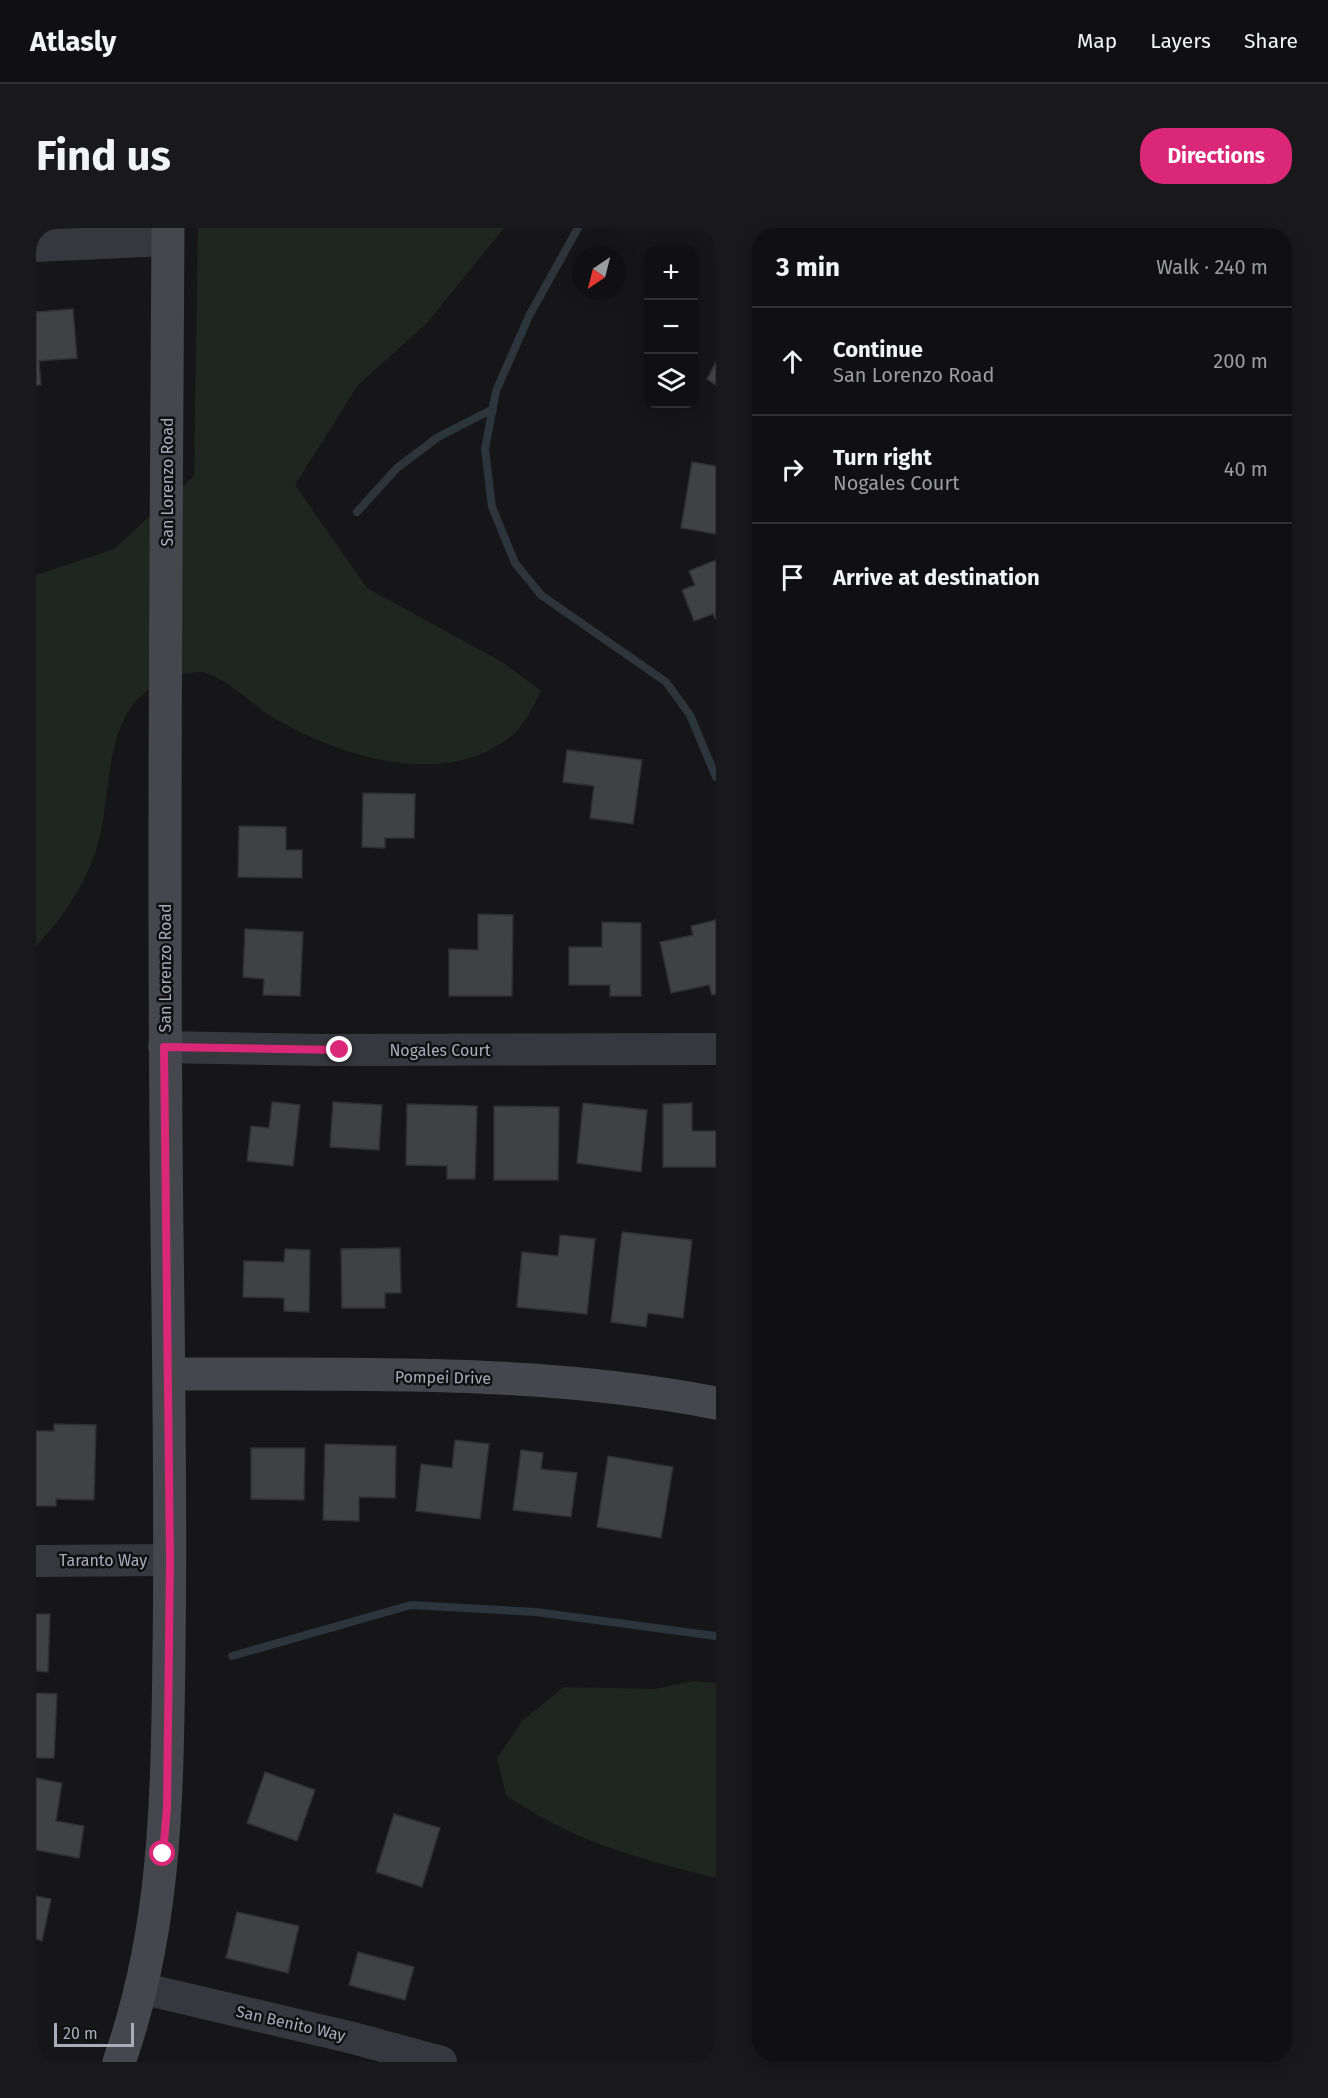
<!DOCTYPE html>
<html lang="en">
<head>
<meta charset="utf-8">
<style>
	body { margin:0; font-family:"Fira Sans",sans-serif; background:#19191b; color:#f1f3f6 }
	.controls { position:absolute; right:18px; top:18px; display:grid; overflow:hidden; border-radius:12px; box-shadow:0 3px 15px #0003 }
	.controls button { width:54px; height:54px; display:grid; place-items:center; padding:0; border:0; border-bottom:2px solid #303032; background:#101012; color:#f1f3f6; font:30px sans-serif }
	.compass { position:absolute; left:536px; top:18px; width:54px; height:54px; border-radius:50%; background:#101012; box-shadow:0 3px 15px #0003; rotate:215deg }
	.scale { position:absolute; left:18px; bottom:15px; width:80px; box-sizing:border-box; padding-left:6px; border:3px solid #a8adb8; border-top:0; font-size:16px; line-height:21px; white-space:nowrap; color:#a8adb8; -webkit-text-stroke:4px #111113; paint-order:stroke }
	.stop { position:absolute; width:18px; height:18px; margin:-14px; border:4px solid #db2777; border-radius:50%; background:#fff }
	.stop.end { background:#db2777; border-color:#fff; box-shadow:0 2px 6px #0008 }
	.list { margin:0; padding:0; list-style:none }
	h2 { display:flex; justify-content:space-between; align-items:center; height:78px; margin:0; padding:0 24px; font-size:26px }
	h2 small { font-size:20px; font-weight:400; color:#9c9d9f }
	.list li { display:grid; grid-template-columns:39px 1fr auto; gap:18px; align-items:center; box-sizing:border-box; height:108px; padding:0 24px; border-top:2px solid #303032 }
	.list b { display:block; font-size:22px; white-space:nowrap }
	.list p { margin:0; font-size:20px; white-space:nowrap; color:#9c9d9f }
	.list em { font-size:20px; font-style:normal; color:#9c9d9f }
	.icon { flex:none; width:33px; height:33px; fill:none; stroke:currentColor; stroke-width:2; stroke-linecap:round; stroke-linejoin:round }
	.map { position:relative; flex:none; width:680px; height:1834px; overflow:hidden; border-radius:24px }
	header { display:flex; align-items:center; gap:36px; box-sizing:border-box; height:84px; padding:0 30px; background:#101012; border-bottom:2px solid #303032 }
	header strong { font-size:28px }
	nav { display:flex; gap:33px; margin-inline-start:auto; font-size:21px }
	.intro { display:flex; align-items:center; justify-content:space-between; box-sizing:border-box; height:144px; padding:0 36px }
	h1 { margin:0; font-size:42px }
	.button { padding:15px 27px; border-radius:24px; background:#db2777; color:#fff; font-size:21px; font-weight:700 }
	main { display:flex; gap:36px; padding:0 36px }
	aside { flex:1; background:#101012; border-radius:24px; box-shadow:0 3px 15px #0003 }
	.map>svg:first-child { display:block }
	.green { fill:#1e261f }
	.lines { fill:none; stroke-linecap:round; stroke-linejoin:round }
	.stream { stroke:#2c353c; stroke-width:8 }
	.building { fill:#404145; stroke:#303034; stroke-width:1.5 }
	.street { stroke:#37383d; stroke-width:32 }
	.secondary { stroke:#45474d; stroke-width:33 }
	.route { stroke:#db2777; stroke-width:8 }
	.labels { text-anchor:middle; stroke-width:5; stroke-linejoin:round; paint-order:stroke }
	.street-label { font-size:16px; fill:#a8adb8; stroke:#111113 }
</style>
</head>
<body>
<header>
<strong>Atlasly</strong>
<nav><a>Map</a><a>Layers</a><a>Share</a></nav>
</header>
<div class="intro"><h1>Find us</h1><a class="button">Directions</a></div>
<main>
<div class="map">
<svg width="680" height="1834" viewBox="0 0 680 1834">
	<rect width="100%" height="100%" fill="#161618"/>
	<path class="green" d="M 162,0 L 468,0 L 391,95 L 322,157 L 259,257 L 331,360 L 468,435 L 505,463 C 497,479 487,500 472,511 C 405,560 308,529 243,493 C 218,480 195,452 167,444 C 160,443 151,446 144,447 L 145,260 L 158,248 Z
		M 116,286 L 116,460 C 68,488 75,567 63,612 C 53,651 28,689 0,718 L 0,347 L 78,321 Z
		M 658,1453 L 680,1455 L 680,1650 C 600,1629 539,1615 470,1567 L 461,1530 L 487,1492 L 528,1459 L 618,1461 Z"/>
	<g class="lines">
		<path class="stream" d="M 542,0 L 493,88 L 460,163 L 449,221 L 456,279 L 479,335 L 505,367 L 630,454 L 654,487 L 680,549
			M 321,284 L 361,240 L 402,209 L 457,181
			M 196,1428 L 375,1377 L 500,1384 L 680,1408"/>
	</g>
	<path class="building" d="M 37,81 L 41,130 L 3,133 L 5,157 L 0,157 L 0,84 Z
		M 680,134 L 680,157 L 671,151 Z
		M 656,234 L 680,238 L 680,306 L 645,300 Z
		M 680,332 L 680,392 L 677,386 L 658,393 L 646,362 L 659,357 L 653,343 Z
		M 531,522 L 606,532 L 597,596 L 554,590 L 558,558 L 527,554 Z
		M 327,565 L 379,566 L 378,610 L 349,610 L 349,620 L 326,619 Z
		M 203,598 L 250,599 L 250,622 L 266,622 L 266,650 L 202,649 Z
		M 442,686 L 477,687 L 476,768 L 413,768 L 413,721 L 442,722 Z
		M 680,692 L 680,766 L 676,767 L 673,757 L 635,765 L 624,714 L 657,707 L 655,698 Z
		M 566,694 L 605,695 L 605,768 L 574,768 L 574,757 L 533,757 L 533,719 L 566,719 Z
		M 209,701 L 267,704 L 264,768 L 227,767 L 228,751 L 207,749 Z
		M 236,874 L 264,877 L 257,938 L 211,933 L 215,898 L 233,900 Z
		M 297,874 L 346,877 L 343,922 L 294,919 Z
		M 547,875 L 611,882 L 605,944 L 541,935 Z
		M 656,875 L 656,903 L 680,903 L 680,939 L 627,939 L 627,876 Z
		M 371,876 L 441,878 L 439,951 L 411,951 L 411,938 L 370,937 Z
		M 458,878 L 523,879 L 522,952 L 458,952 Z
		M 586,1004 L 656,1012 L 647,1090 L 612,1085 L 610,1099 L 575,1094 Z
		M 524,1007 L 559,1011 L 551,1086 L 481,1079 L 486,1024 L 522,1028 Z
		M 364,1020 L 365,1065 L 349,1065 L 349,1080 L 306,1080 L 305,1021 Z
		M 249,1021 L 274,1022 L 273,1084 L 248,1083 L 248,1070 L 207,1069 L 208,1033 L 248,1034 Z
		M 18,1196 L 60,1197 L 58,1272 L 20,1271 L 20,1278 L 0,1278 L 0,1203 L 18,1203 Z
		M 419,1212 L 453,1216 L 444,1291 L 380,1283 L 385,1236 L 416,1240 Z
		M 289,1216 L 360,1218 L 359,1270 L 323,1269 L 323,1293 L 287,1292 Z
		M 215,1220 L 269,1220 L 268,1272 L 215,1271 Z
		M 485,1222 L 507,1225 L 505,1241 L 541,1245 L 535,1289 L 477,1282 Z
		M 572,1228 L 637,1239 L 625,1310 L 561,1299 Z
		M 0,1386 L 14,1386 L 12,1444 L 0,1443 Z
		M 0,1465 L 21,1466 L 18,1530 L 0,1530 Z
		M 229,1544 L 279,1562 L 261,1613 L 211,1595 Z
		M 0,1550 L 26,1555 L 20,1593 L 48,1598 L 43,1630 L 0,1622 Z
		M 358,1586 L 404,1600 L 386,1659 L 340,1644 Z
		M 0,1668 L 15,1671 L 6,1713 L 0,1711 Z
		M 201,1684 L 263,1698 L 252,1745 L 190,1730 Z
		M 322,1724 L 378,1739 L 369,1772 L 313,1757 Z"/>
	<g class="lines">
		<path class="street" d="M 0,18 L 131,12
			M 128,819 L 285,822 L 680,821
			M 0,1333 L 134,1332
			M 104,1760 L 317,1810 L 405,1834"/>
		<path class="secondary" d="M 133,1146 C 315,1147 500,1140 680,1175
			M 83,1834 C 131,1699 131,1564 133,1423 C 135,1285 133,1146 131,1007 C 127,672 130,336 132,0"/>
	</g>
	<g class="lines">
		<path class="route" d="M 127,1626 L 131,1580 L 134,1332 L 128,819 L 304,822"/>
	</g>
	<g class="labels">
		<g class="street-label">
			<text transform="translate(131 254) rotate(-90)" y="6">San Lorenzo Road</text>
			<text transform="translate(129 740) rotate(-90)" y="6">San Lorenzo Road</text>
			<text x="404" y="828">Nogales Court</text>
			<text transform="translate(407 1149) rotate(1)" y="6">Pompei Drive</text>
			<text x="67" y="1338">Taranto Way</text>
			<text transform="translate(255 1795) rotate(13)" y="6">San Benito Way</text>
		</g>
	</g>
</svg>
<div class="controls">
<button>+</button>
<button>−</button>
<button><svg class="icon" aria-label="layers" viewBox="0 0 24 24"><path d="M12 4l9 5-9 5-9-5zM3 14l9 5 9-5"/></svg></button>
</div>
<svg class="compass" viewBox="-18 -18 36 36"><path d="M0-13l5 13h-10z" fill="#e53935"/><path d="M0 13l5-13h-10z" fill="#9c9d9f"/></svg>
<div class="scale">20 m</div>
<div class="stop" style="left:127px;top:1626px"></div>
<div class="stop end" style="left:304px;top:822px"></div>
</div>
<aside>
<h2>3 min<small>Walk · 240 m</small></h2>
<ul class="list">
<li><svg class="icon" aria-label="ahead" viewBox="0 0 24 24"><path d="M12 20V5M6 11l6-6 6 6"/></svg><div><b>Continue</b><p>San Lorenzo Road</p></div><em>200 m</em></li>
<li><svg class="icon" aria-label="right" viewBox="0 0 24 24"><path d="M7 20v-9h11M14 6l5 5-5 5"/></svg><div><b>Turn right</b><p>Nogales Court</p></div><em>40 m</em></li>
<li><svg class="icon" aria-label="arrive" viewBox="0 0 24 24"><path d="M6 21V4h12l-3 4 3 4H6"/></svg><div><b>Arrive at destination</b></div></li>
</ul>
</aside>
</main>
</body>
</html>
